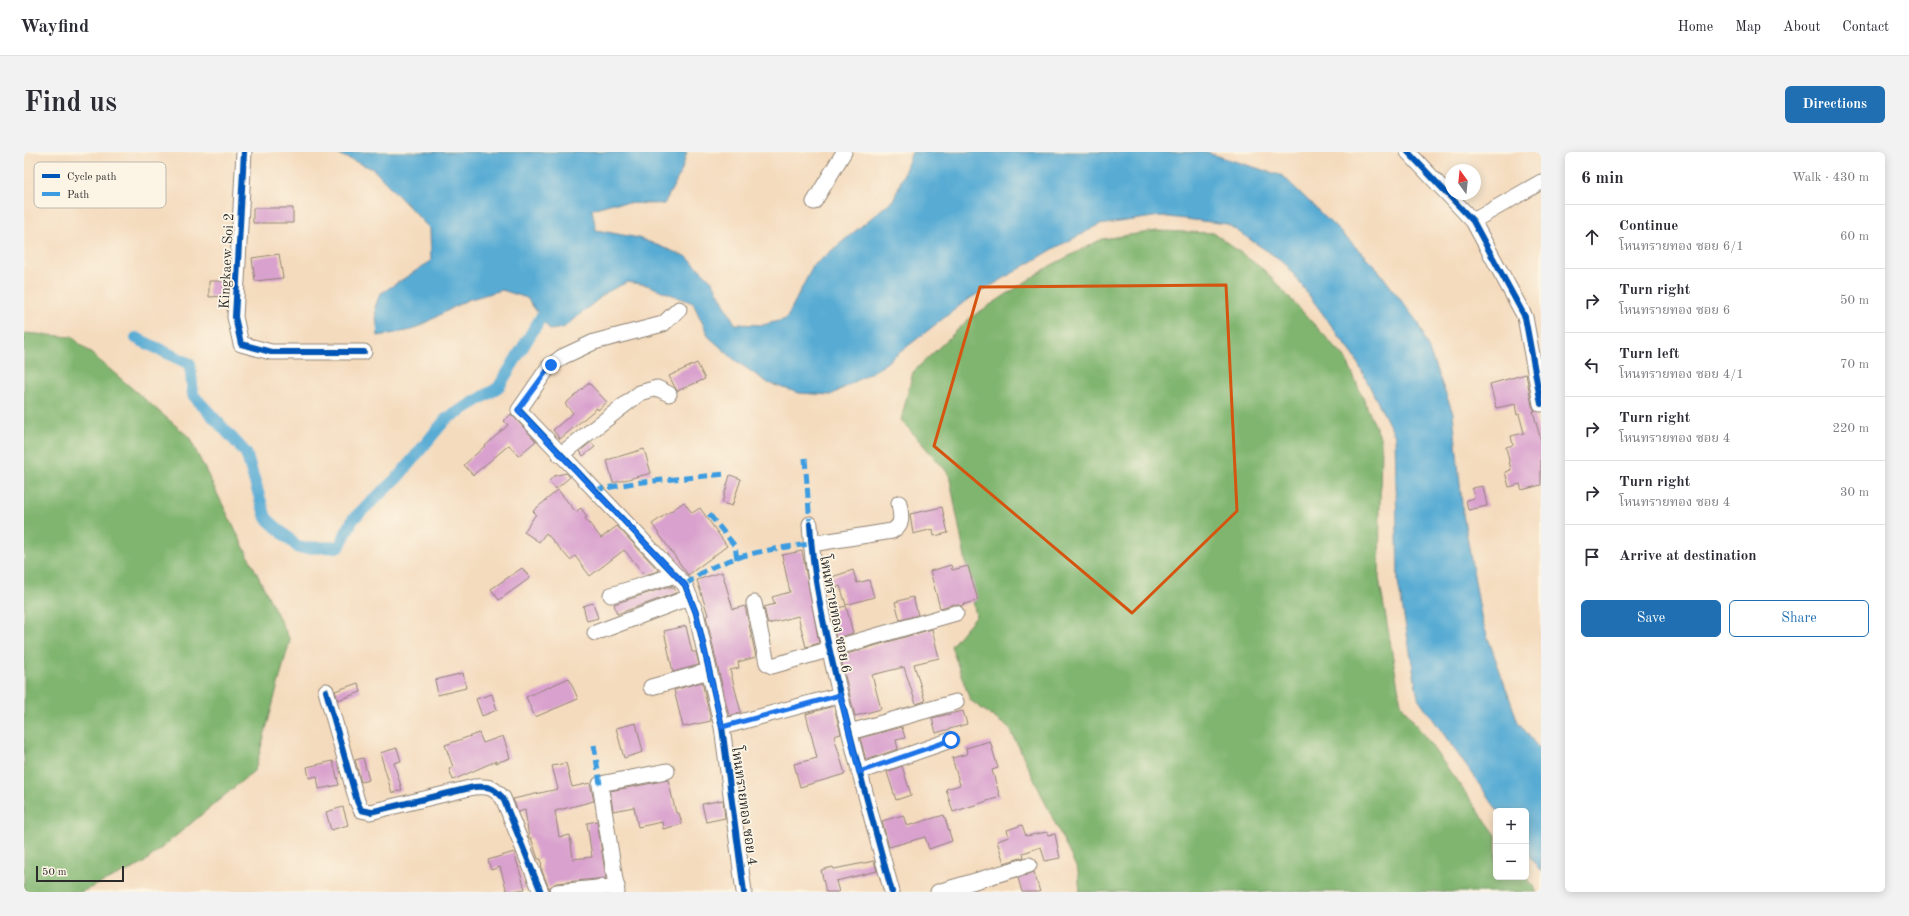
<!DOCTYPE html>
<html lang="en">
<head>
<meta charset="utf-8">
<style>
	body { margin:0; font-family:"Old Standard TT","Noto Serif Thai",serif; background:#f2f2f3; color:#2b2b33 }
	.controls { position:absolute; right:12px; bottom:12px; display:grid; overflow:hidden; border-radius:6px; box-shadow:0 2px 10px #0003 }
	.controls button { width:36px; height:36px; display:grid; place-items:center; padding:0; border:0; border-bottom:1px solid #e1e1e2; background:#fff; color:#2b2b33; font:20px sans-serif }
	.compass { position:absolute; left:1421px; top:12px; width:36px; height:36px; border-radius:50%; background:#fff; box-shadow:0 2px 10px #0003; rotate:345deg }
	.scale { position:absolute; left:12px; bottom:10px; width:88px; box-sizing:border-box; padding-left:4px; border:2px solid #2b2b2b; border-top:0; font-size:11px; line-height:14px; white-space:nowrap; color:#2b2b2b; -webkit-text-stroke:3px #fcf5e5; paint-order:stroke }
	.stop { position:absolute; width:12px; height:12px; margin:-9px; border:3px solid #1a73e8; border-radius:50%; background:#fff }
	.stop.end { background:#1a73e8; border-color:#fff; box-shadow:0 1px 4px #0008 }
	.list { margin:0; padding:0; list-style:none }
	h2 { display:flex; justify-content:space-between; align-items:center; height:52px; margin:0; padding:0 16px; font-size:17px }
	h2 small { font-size:13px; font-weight:400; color:#7c7c81 }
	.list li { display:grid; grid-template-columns:26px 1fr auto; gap:12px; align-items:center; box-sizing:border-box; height:64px; padding:0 16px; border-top:1px solid #e1e1e2 }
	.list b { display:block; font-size:15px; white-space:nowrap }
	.list p { margin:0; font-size:13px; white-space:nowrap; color:#7c7c81 }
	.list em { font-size:13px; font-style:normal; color:#7c7c81 }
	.actions { display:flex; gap:8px; padding:12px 16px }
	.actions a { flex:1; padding:9px 0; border:1px solid #1f6fb2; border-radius:6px; text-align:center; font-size:14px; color:#1f6fb2 }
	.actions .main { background:#1f6fb2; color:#fff }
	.icon { flex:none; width:22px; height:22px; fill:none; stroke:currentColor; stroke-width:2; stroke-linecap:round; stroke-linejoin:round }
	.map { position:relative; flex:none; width:1517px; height:740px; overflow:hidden; border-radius:6px }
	header { display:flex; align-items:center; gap:24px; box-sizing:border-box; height:56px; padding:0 20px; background:#fff; border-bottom:1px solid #e1e1e2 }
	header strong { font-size:19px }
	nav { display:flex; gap:22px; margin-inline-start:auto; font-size:14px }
	.intro { display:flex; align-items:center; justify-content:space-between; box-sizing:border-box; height:96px; padding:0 24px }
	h1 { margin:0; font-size:28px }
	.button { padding:10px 18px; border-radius:6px; background:#1f6fb2; color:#fff; font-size:14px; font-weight:700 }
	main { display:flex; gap:24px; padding:0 24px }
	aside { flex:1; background:#fff; border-radius:6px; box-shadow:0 2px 10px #0003 }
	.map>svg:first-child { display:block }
	.forest { fill:#80b570; stroke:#56704e }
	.water { fill:#58acd4; stroke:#426c80 }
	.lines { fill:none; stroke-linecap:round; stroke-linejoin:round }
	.canal { stroke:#58acd4; stroke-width:12 }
	.building { fill:#d9a1ce }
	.minor-casing { stroke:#908374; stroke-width:17 }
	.minor { stroke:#fff; stroke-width:15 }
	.quiet { stroke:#3d9ce1; stroke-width:5; stroke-dasharray:10 5; stroke-linecap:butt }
	.cycleway-casing { stroke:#fcf5e5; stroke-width:8 }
	.cycleway { stroke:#0057b8; stroke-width:6 }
	.route { stroke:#1a73e8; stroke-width:5 }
	.marked { fill:none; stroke:#d5540f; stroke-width:3; stroke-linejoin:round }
	.labels { text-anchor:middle; stroke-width:3.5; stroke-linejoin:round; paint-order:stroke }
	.street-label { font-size:14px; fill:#2b2b2b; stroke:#fcf5e5 }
	.key { fill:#fcf5e5; stroke:#bdb8ad; stroke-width:1 }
	.key-label { font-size:11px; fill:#2b2b2b }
</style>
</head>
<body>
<header>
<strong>Wayfind</strong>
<nav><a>Home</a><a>Map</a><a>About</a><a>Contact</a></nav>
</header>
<div class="intro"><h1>Find us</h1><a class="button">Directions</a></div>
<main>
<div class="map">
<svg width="1517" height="740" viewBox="0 0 1517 740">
	<rect width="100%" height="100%" fill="#fcf5e5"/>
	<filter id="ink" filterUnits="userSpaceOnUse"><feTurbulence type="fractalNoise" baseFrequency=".025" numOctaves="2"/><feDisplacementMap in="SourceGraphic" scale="8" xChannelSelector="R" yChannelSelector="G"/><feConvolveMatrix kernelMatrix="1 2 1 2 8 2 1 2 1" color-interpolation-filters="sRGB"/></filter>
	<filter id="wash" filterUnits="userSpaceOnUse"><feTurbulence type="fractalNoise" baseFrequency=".012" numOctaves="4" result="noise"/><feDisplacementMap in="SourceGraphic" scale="16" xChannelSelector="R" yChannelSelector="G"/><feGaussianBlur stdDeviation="0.9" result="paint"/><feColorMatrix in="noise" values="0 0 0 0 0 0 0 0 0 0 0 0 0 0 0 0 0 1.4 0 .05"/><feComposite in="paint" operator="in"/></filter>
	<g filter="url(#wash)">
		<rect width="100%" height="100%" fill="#f4dbbe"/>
		<path class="forest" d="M 1133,79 L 1190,81 L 1240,118 L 1322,207 L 1357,287 L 1355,426 L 1377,552 L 1472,683 L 1472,725 L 1502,724 L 1513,740 L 1056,740 L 1054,719 L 986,577 L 946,548 L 927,494 L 952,464 L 925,322 L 877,268 L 889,220 L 946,166 L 1026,114 L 1078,87 Z
			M 0,181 L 48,185 L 165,285 L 266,488 L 231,618 L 117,713 L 57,740 L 0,740 Z"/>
		<path class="water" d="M 309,0 L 663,0 L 657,20 L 640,52 L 589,51 L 568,57 L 572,78 L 615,86 L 663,105 L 688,129 L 711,172 L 739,173 L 762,167 L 789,114 L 870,47 L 888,0 L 1185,0 L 1187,2 L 1259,24 L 1351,114 L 1395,172 L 1429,261 L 1439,362 L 1458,469 L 1494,570 L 1517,599 L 1517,720 L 1502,699 L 1502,659 L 1474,659 L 1394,546 L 1374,430 L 1371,284 L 1330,204 L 1261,111 L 1203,72 L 1136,64 L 1075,73 L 1031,96 L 943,148 L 857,215 L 807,243 L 775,241 L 744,231 L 712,209 L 685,185 L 669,151 L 623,133 L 603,130 L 583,140 L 539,176 L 526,178 L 503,146 L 478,138 L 443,148 L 388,178 L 354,184 L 351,155 L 356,142 L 407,109 L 406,77 L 349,17 Z"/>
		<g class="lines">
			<path class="canal" d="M 112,186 L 166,212 L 169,243 L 222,301 L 242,366 L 275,396 L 315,395 L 329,367 L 374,325 L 422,267 L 474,236 L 524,154"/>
		</g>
		<g id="blocks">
			<path class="building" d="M 229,56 L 269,56 L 269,71 L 229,71 Z
				M 255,102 L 259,126 L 231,129 L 228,106 Z
				M 185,129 L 204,129 L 203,144 L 185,145 Z
				M 673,211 L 681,227 L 653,239 L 645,224 Z
				M 1502,222 L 1508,254 L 1511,259 L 1509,259 L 1517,289 L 1517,333 L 1498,338 L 1496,332 L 1485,335 L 1481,320 L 1487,318 L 1482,295 L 1489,293 L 1487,284 L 1500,281 L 1495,262 L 1493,263 L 1491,252 L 1472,256 L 1466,232 Z
				M 565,231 L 583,250 L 574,258 L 573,256 L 536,287 L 529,278 L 549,261 L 541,252 Z
				M 487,262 L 512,289 L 494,304 L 485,293 L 449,323 L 440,313 L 484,273 L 480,269 Z
				M 567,290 L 571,295 L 559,304 L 556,299 Z
				M 620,297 L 627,321 L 589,331 L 583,308 Z
				M 542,321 L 546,325 L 532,337 L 525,329 L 530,324 Z
				M 706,323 L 717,327 L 708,354 L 698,351 Z
				M 1459,334 L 1463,354 L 1444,358 L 1442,348 L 1450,346 L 1448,336 Z
				M 534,338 L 552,360 L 557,356 L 563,365 L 561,366 L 577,386 L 593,374 L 635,419 L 621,423 L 600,398 L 566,424 L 551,404 L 546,408 L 522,381 L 515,390 L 500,380 L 512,362 L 509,359 Z
				M 660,350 L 668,361 L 676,356 L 703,394 L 664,423 L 628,372 Z
				M 918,355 L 924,381 L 910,384 L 909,377 L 889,382 L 886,362 Z
				M 778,399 L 795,491 L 782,495 L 774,464 L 744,472 L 740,455 L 751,452 L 748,445 L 766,440 L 758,403 Z
				M 927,413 L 928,418 L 944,414 L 954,448 L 938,453 L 938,454 L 930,452 L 916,456 L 906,419 Z
				M 498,416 L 506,426 L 475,448 L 467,437 Z
				M 829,418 L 833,431 L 845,428 L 850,445 L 822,453 L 816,434 L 811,436 L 808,425 Z
				M 698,420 L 709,457 L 721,454 L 732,505 L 714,510 L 715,516 L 706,518 L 717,560 L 705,564 L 682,464 L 684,463 L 673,428 Z
				M 649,433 L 644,437 L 650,435 L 652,441 L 593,462 L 590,452 Z
				M 889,445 L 894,463 L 876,468 L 871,450 Z
				M 569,451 L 574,466 L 563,469 L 559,454 Z
				M 822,454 L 829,481 L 812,486 L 806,458 Z
				M 662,474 L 668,500 L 672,500 L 675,513 L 649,520 L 640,479 Z
				M 908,477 L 915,506 L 890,512 L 901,549 L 892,552 L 880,515 L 848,523 L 857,557 L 831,564 L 816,504 Z
				M 439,521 L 442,536 L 414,543 L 411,528 Z
				M 545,526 L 554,547 L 511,565 L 502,545 Z
				M 678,530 L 687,569 L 659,575 L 650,538 Z
				M 334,531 L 337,540 L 314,548 L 311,539 Z
				M 468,542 L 473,558 L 458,564 L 452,547 Z
				M 810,554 L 817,582 L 810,584 L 821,622 L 776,635 L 770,612 L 793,606 L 782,562 Z
				M 939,559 L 943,572 L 912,581 L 908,566 Z
				M 612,571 L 619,600 L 600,606 L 592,576 Z
				M 878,575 L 881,586 L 872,588 L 874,597 L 842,608 L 836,586 Z
				M 455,581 L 459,591 L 479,584 L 486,606 L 472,611 L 472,609 L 429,628 L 425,617 L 429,615 L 421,593 Z
				M 966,589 L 974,616 L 968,618 L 976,645 L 929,660 L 922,637 L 936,633 L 928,606 L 943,602 L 942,596 Z
				M 373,596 L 377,609 L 370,611 L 378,638 L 368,641 L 356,601 Z
				M 339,606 L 345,628 L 337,630 L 331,608 Z
				M 309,609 L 315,633 L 295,637 L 293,624 L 285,626 L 283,615 Z
				M 542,611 L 548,635 L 566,631 L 570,649 L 531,659 L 535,685 L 546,683 L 549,707 L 568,705 L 563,671 L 573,669 L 582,726 L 532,731 L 525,736 L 518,719 L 517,707 L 514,707 L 507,686 L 505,686 L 501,658 L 494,660 L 489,647 L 534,637 L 528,614 Z
				M 878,614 L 887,643 L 872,648 L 863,620 Z
				M 644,628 L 652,661 L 655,661 L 658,672 L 639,677 L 638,670 L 614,675 L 610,655 L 589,659 L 586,639 Z
				M 699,648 L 701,666 L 682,670 L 678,652 Z
				M 319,655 L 324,673 L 307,678 L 302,660 Z
				M 879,663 L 883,674 L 920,663 L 928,689 L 905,697 L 901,685 L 865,695 L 858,669 Z
				M 998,673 L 1002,684 L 1023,680 L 1024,683 L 1031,682 L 1036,706 L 1021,709 L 1017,695 L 999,701 L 1000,705 L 980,711 L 973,689 L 985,685 L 983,678 Z
				M 490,700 L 501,737 L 483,740 L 476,715 L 467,718 L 464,708 Z
				M 850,709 L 853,719 L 812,729 L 815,740 L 802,740 L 797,718 L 809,715 L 810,717 Z
				M 1010,720 L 1016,740 L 998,740 L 994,726 Z"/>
		</g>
	</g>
	<g filter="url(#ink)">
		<use href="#blocks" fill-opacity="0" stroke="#908374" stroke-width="1"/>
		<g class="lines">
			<defs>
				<path id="minor" d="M 220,0 L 211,165 L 217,192 L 247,200 L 340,200
					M 1384,0 L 1449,69 L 1501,165 L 1517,252
					M 790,50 L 820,0
					M 1449,69 L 1517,30
					M 655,157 L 639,172 L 570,190 L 538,205 L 524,216 L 495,258 L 661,433 L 672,461 L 698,575 L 720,740
					M 536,303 L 616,241 L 633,236 L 645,242
					M 786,372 C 789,432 803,488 817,546 C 833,611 850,675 868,740
					M 787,392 L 868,379 C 880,372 877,364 875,351
					M 587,443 L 651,423
					M 730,451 L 743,511 L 748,514 L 932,461
					M 571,481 L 666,445
					M 627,535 L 685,519
					M 302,539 L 333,649 L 337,658 L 346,660 L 450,635 C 465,634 469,635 479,646 L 517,740
					M 698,575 L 816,543
					M 826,580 L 932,550
					M 835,620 L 927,588
					M 533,740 L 593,734
					M 593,740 L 576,632 L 643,619
					M 914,740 L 1005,713"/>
			</defs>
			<use href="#minor" class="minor-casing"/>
			<use href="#minor" class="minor"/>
			<path class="quiet" d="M 781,306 L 786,372
				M 570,338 L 610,331 L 701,322
				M 685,362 L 711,394 L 713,407
				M 661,433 C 668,428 674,423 681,419 C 710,403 754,395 787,392
				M 570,593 L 576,632"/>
			<defs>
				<path id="cycleway" d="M 220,0 L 211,165 L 217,192 L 247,200 L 340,200
					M 1384,0 L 1449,69 L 1501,165 L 1517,252
					M 495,258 L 661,433 L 672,461 L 698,575 L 720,740
					M 786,372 C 789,432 803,488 817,546 C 833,611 850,675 868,740
					M 302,539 L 333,649 L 337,658 L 346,660 L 450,635 C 465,634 469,635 479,646 L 517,740"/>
			</defs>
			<use href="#cycleway" class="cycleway-casing"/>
			<use href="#cycleway" class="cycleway"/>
		</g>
	</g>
	<g class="lines" filter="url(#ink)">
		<path class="route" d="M 527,213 L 494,258 L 661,433 L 672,461 L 698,575 L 816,543 L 835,620 L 927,588"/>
	</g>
	<path class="marked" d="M 1202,133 L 1213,359 L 1108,461 L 910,294 L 956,135 Z"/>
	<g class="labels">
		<g class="street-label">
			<text transform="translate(202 109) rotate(-87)" y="5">Kingkaew Soi 2</text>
			<text transform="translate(812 462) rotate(79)" y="5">โหนทรายทอง ซอย 6</text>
			<text transform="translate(721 654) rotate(82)" y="5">โหนทรายทอง ซอย 4</text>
		</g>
	</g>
	<rect x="10" y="10" width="132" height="46" rx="6" class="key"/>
	<rect x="18" y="22" width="18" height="4" fill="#0057b8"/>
	<rect x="18" y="40" width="18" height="4" fill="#3d9ce1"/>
	<g class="key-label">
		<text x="43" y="28">Cycle path</text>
		<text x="43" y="46">Path</text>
	</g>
</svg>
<div class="controls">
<button>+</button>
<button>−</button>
</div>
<svg class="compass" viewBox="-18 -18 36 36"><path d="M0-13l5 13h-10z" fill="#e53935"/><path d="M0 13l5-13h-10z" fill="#7c7c81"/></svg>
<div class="scale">50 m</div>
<div class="stop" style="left:927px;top:588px"></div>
<div class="stop end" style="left:527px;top:213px"></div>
</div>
<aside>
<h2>6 min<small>Walk · 430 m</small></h2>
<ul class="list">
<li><svg class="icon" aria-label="ahead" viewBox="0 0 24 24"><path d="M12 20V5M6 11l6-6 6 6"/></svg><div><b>Continue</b><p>โหนทรายทอง ซอย 6/1</p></div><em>60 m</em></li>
<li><svg class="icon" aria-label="right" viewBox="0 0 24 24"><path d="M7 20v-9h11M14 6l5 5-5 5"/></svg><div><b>Turn right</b><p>โหนทรายทอง ซอย 6</p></div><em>50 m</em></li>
<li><svg class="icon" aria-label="left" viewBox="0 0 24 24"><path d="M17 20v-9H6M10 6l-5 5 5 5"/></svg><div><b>Turn left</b><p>โหนทรายทอง ซอย 4/1</p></div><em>70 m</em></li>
<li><svg class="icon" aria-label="right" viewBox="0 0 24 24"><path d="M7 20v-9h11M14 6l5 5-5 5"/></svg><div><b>Turn right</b><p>โหนทรายทอง ซอย 4</p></div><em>220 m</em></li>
<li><svg class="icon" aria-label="right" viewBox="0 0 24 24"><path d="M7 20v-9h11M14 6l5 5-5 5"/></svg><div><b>Turn right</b><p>โหนทรายทอง ซอย 4</p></div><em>30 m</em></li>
<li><svg class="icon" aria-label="arrive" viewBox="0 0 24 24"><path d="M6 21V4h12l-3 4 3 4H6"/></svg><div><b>Arrive at destination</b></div></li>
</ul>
<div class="actions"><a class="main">Save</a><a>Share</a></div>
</aside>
</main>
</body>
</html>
